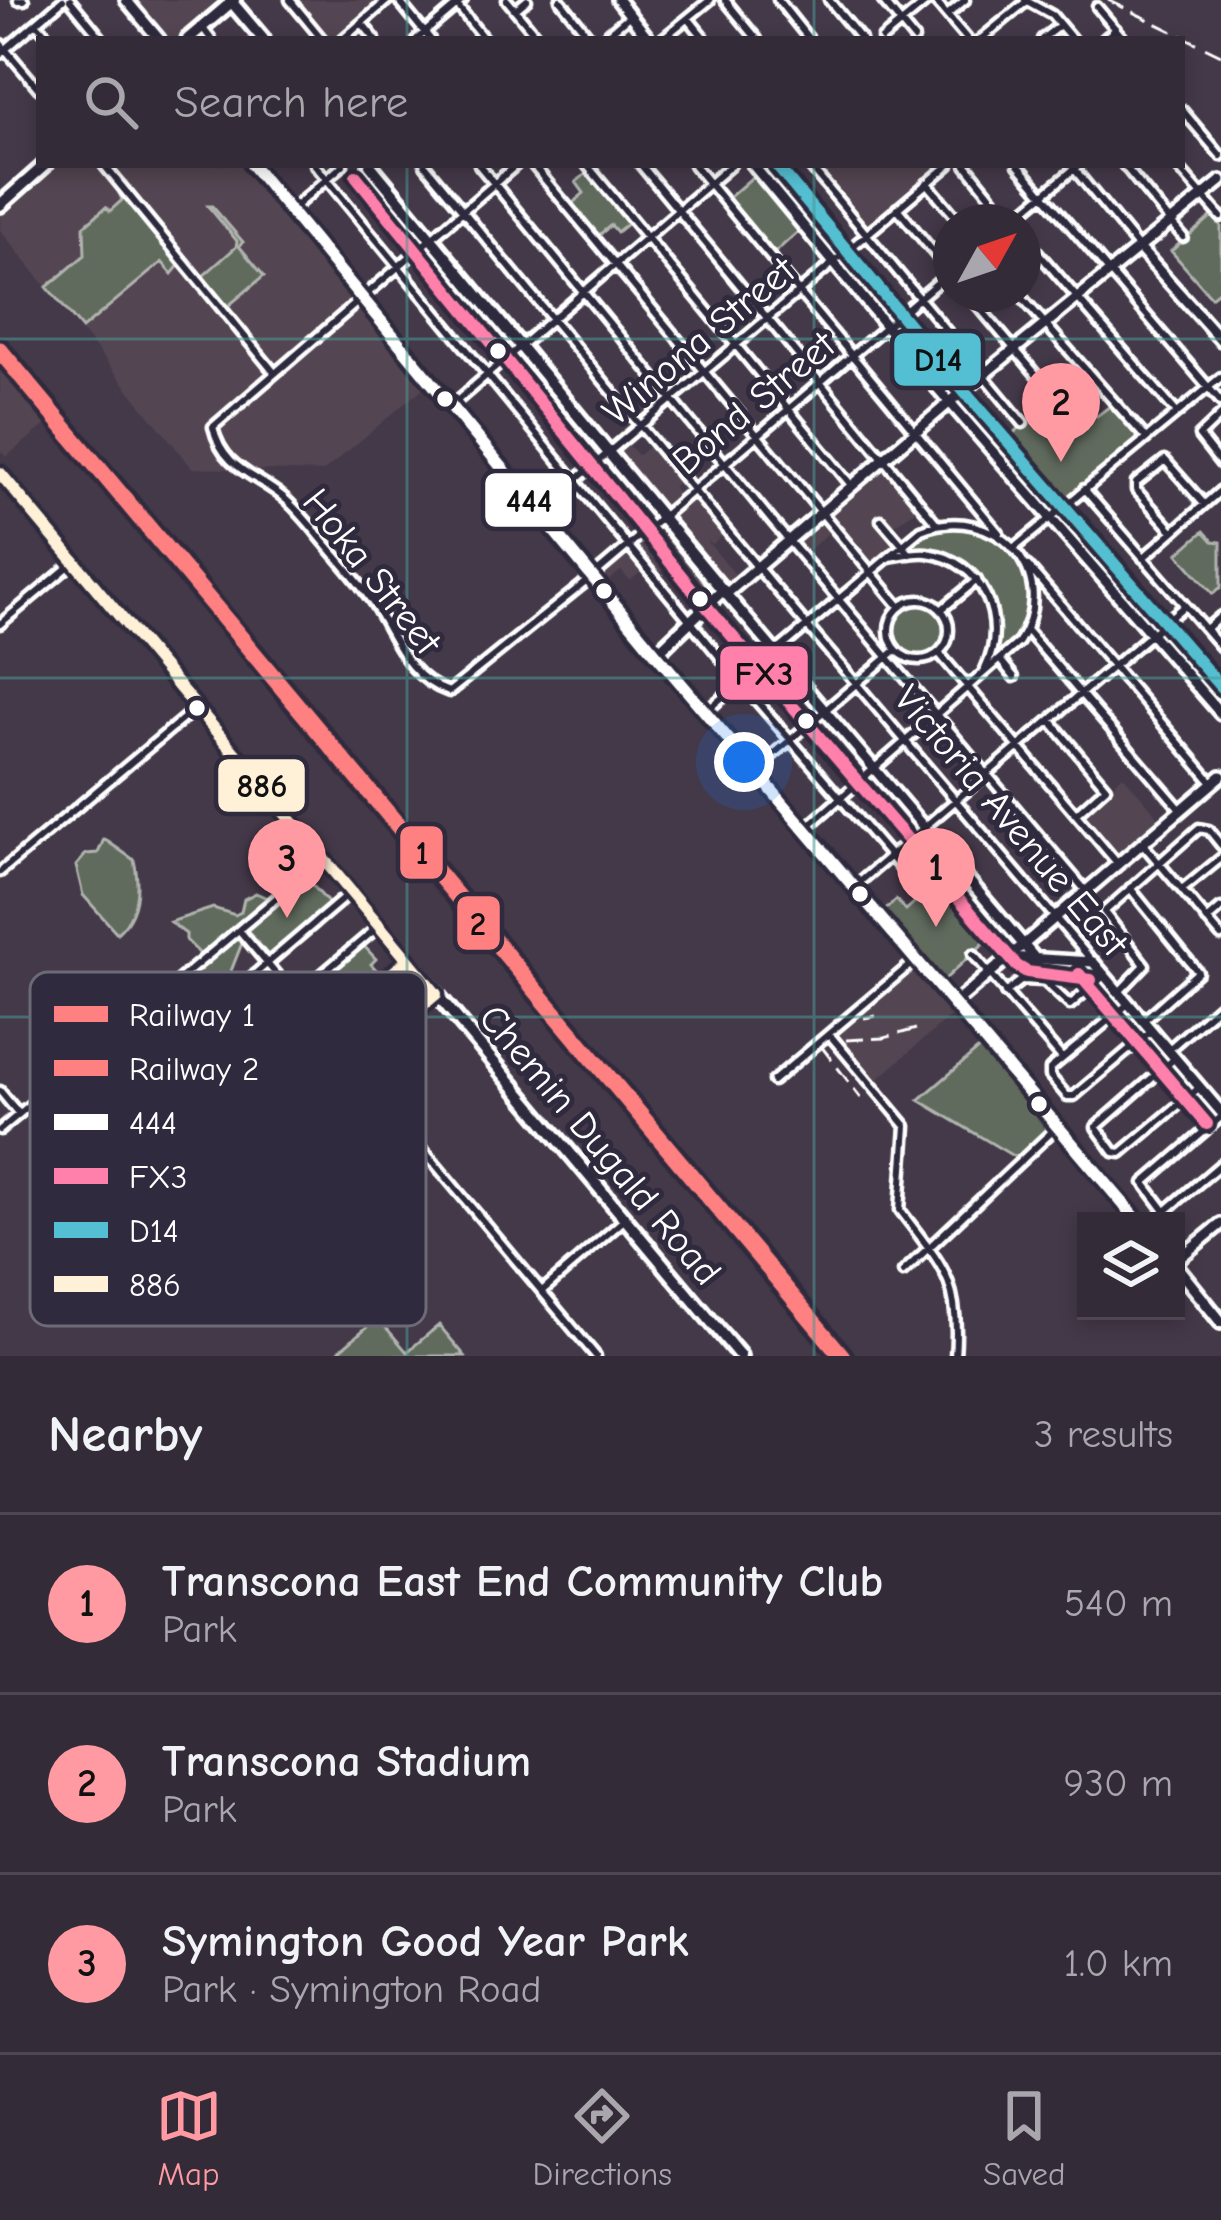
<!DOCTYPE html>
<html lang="en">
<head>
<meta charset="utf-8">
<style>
	body { margin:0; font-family:"Comic Neue",sans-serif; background:#3e3742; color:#f1f3f6 }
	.controls { position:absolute; right:36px; bottom:36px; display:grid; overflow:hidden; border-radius:0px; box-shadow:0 6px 18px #0003 }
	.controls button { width:108px; height:108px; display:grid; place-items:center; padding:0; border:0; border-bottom:3px solid #4e4752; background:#332b37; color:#f1f3f6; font:60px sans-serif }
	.compass { position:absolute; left:933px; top:204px; width:108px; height:108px; border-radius:50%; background:#332b37; box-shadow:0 6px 18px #0003; rotate:50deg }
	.you { position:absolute; left:744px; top:762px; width:42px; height:42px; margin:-30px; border:9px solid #fff; border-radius:50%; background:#1a73e8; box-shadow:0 0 0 18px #1a73e833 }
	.badge { display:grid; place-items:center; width:78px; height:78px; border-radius:50%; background:#ff9aa2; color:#111; font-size:39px; font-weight:700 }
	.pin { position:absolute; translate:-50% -99px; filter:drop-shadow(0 3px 6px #0008) }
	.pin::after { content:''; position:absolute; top:63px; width:42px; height:36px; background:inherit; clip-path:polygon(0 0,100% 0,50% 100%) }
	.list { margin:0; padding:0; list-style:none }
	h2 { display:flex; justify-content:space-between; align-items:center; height:156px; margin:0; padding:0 48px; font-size:51px }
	h2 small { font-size:39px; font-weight:400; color:#a9a7ad }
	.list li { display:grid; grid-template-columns:78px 1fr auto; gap:36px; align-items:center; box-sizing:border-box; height:180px; padding:0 48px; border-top:3px solid #4e4752 }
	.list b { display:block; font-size:45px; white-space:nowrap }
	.list p { margin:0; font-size:39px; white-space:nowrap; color:#a9a7ad }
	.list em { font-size:39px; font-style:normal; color:#a9a7ad }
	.icon { flex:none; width:66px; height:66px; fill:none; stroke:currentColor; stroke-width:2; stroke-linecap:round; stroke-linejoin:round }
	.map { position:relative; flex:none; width:1221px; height:1356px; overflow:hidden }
	.search { position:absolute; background:#332b37; box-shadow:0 6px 18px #0003; left:36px; right:36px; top:36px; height:132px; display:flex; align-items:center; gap:30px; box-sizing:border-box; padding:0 42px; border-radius:0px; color:#a9a7ad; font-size:45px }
	.sheet { height:696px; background:#332b37 }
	nav { display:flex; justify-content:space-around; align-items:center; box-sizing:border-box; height:168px; border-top:3px solid #4e4752; background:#332b37; font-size:33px; color:#a9a7ad }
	nav a { display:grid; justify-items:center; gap:6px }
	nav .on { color:#ff9aa2 }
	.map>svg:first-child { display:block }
	.built { fill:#524451 }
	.green { fill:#616a5d; stroke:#b0b4ae; stroke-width:3 }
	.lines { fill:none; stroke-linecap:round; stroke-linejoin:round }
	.minor-casing { stroke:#fff; stroke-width:15 }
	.tertiary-casing { stroke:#fff; stroke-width:18 }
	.secondary-casing { stroke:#fff; stroke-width:20 }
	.minor { stroke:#2f2a3d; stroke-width:6 }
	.tertiary { stroke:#2f2a3d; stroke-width:9 }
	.secondary { stroke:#2f2a3d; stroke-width:10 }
	.rail { stroke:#fff; stroke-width:3; stroke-dasharray:18 9; stroke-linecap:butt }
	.bus-1-casing { stroke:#2f2a3d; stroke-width:21 }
	.bus-2-casing { stroke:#2f2a3d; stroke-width:21 }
	.bus-3-casing { stroke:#2f2a3d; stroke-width:21 }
	.bus-4-casing { stroke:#2f2a3d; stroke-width:21 }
	.bus-1 { stroke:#fff; stroke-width:12 }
	.bus-2 { stroke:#ff80ab; stroke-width:12 }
	.bus-3 { stroke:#54bfd2; stroke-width:12 }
	.bus-4 { stroke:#fff0d8; stroke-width:12 }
	.rail-1-casing { stroke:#2f2a3d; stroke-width:24 }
	.rail-2-casing { stroke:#2f2a3d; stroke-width:24 }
	.rail-1 { stroke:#ff8080; stroke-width:15 }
	.rail-2 { stroke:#ff8080; stroke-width:15 }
	.grid { fill:none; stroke:#4b9892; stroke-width:3; stroke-opacity:0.55 }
	.bus-dot { fill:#fff; stroke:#2f2a3d; stroke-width:4.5 }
	.labels { text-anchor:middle; stroke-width:10; stroke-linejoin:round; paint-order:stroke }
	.street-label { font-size:39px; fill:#fff; stroke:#2f2a3d }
	.key { fill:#2f2a3d; stroke:#6d6a77; stroke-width:3 }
	.key-label { font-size:33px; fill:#fff }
	.line-badge { stroke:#2f2a3d; stroke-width:4.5 }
	.pale-badge-label { font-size:33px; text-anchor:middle; font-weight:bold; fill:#111 }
</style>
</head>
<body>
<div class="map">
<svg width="1221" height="1356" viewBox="0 0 1221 1356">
	<rect width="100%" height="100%" fill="#443949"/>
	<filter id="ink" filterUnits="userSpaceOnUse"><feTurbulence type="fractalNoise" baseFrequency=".00833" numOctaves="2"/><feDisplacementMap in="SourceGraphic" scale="24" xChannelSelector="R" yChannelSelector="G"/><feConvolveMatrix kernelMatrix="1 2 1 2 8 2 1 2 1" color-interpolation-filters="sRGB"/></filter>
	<g filter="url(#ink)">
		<path class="built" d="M 128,0 L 217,0 L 176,39 L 161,39 Z
			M 296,0 L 381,0 L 335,39 L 328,39 Z
			M 45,165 L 247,165 L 428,384 L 323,472 L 192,468 L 0,230 L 0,205 Z
			M 809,165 L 949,165 L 866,233 Z
			M 0,368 L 47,424 L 6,457 L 0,450 Z
			M 653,443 L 683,478 L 673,487 L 679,495 L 674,500 L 680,507 L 692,497 L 723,535 L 713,544 L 707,541 L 735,574 L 723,584 L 615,454 L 627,444 L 638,455 Z
			M 883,466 L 919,509 L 889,528 L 899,541 L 871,565 L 837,526 L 804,554 L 794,542 Z
			M 659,526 L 713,593 L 702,602 L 671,564 L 658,575 L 649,565 L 630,581 L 621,571 L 606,583 L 600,576 Z
			M 1123,775 L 1162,821 L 1119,856 L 1083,813 Z
			M 912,966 L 953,1014 L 877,1080 L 836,1031 Z"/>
		<path class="green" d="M 587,173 L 628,223 L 617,232 L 611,225 L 598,236 L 572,204 L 584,193 L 576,182 Z
			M 757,173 L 802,228 L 772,255 L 726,200 Z
			M 118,191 L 123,191 L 181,263 L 172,274 L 162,262 L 82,329 L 47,287 L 85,255 L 84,226 L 106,207 L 110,211 L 122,200 Z
			M 208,206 L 212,206 L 243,242 L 239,246 L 264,276 L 227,307 L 202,277 L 236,247 L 237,241 Z
			M 1212,216 L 1221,226 L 1221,289 L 1211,297 L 1171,251 Z
			M 1070,388 L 1097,416 L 1110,406 L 1139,439 L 1053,510 L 997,446 Z
			M 964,525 C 973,528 984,529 992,534 C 1039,559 1041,626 1001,656 L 996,651 C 1003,610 985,563 941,554 C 927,551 916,554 906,544 L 937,527 Z
			M 1204,531 L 1213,541 L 1221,542 L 1221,587 L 1213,594 L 1178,554 Z
			M893 630a27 27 0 1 1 54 0a27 27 0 1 1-54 0Z
			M 104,839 L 134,860 C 140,887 139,914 117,933 L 83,895 L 76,866 L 86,854 L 98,853 Z
			M 944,863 L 977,903 L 965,914 L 986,941 L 943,981 L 884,911 L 896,900 L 906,910 L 926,892 L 919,883 Z
			M 306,878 L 331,906 L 268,960 L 243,930 Z
			M 256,893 L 267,898 L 201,955 L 186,940 L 186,934 L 170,922 L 213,908 L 235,915 L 241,912 L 244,899 Z
			M 231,936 L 242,943 L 231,971 L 240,986 L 267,963 L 309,1013 L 234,1075 L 194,1026 L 206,1012 L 179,980 Z
			M 362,944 L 376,959 L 371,964 L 383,977 L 326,1025 L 301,996 Z
			M 981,1047 L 1051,1128 L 1018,1159 L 919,1100 Z
			M 411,1289 L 414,1294 L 382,1323 L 407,1352 L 439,1325 L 465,1356 L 333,1356 Z"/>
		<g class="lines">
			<defs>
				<path id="minor" d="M 18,0 L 24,0
					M 70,0 L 102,39
					M 290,0 L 322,39
					M 398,0 L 430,39
					M 453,0 L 484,39
					M 507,0 L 539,39
					M 560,0 L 591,39
					M 725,0 L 757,39
					M 778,0 L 809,39
					M 829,0 L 861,39
					M 882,0 L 914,39
					M 934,0 L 967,39
					M 1025,0 L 1052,15 L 1072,39
					M 1097,7 L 1124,39
					M 515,10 L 527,0
					M 947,15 L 965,0
					M 688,18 L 705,39
					M 36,23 L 50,39
					M 362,23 L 375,39
					M 202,27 L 211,39
					M 343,39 L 388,0
					M 417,39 L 463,0
					M 602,39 L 630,15
					M 662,39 L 710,0
					M 882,39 L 929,0
					M 981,39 L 1027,1
					M 1042,39 L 1060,25
					M 1104,39 L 1116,29
					M 0,43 L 39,89
					M 0,54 L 63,0
					M 1182,110 L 1221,156
					M 104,165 L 273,371
					M 315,165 L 738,679 L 923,894
					M 425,165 L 753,562 L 1093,962
					M 479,165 L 772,521 L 1086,891
					M 516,165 L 213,427 C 223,469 255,474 283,497 C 295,507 305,519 315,531 C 334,555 357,578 373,603 C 396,638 406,677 449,692 L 582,585 L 951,271
					M 533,165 L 900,607
					M 587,165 L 852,486
					M 641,165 L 937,524
					M 694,165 L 999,533
					M 809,165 L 1023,423
					M 966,165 L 1012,222
					M 1018,165 L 1221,402
					M 1071,165 L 1139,248
					M 1124,165 L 1183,237
					M 1176,165 L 1221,217
					M 927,183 L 960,222
					M 897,208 L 949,271
					M 291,210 L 343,165
					M 1010,222 L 1079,165
					M 1023,235 L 1177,413
					M 968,294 L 1056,398
					M 1019,294 L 1146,438
					M 451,406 L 731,165
					M 1221,415 L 1199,436 L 1221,464
					M 1084,489 L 1221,647
					M 538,512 L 949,165
					M 881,520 L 910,554
					M 1173,531 L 1136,490 L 1136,483 L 1165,460 L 1204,504
					M 1013,549 L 1221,377
					M 889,557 C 902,555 915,552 927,553 C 983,560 1009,621 985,669
					M 1143,558 L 1221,490
					M 1028,566 L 1213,783
					M889 630a30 30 0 1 1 60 0a30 30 0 1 1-60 0Z
					M 941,610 L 977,580
					M 0,624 L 74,562
					M 1206,629 L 1221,616
					M 1027,631 L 1181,810
					M 939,653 L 1118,864
					M 1001,661 L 1014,677
					M 705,712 L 921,530 C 994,501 1063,573 1019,642 L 805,829
					M 1050,720 L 1106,787 L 1076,814
					M 755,770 L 896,650
					M 1142,843 L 1221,936
					M 0,872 L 196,708
					M 854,887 L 1184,606
					M 1130,888 L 1198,972 L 1143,1021
					M 1182,890 L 1221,858
					M 1207,920 L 1221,908
					M 239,930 L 596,1356
					M 973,954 L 1062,1058
					M 165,992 L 286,1138
					M 1119,992 L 1145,965 L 1104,912 L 1199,828 L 1209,830 L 1221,845
					M 1005,993 L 1022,980 L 1044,981 L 1070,1005 L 1104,976
					M 295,997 L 379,926
					M 1128,1004 L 1050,1069 L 1050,1076 L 1067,1096 L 1074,1096 L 1151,1031
					M 194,1026 L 351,892
					M 829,1034 L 906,1126 L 900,1210 C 943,1267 961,1281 955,1356
					M 1168,1050 L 1221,1004
					M 1175,1058 L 1096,1127 L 1114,1152 L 1121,1153 L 1200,1087
					M 773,1081 L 916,960
					M 0,1091 L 19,1114
					M 0,1130 L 323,859
					M 202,1133 L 408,960
					M 270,1133 L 436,994
					M 1165,1211 L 1144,1183 L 1221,1117
					M 1154,1221 L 1221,1164
					M 903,1272 L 1058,1126
					M 542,1291 L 625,1219"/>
				<path id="tertiary" d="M 126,0 L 159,39
					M 618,0 L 649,39
					M 252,165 L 656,654
					M 753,165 L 934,384 L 1221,714
					M 1139,248 L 1221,340
					M 1033,956 L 726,594 L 950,402 L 1221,181
					M 1009,957 L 1093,962 L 1221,1112
					M 954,1004 L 1221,776
					M 1176,1261 L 1221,1224"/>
				<path id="secondary" d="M 230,0 L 263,39
					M 188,39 L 234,0
					M 370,165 L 724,592
					M 0,205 L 45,165
					M 0,473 L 740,1356
					M 723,590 L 656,654 L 1138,1221
					M 1176,1266 L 1221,1322"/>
			</defs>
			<use href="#minor" class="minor-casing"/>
			<use href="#tertiary" class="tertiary-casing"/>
			<use href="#secondary" class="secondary-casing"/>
			<use href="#minor" class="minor"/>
			<use href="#tertiary" class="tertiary"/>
			<use href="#secondary" class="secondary"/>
			<path class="rail" d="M 1108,0 L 1221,55
				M 864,1018 L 876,1016
				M 846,1040 L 884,1038 L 916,1029
				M 821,1046 L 861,1098"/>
			<defs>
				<path id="bus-1" d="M 252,165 L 656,654 L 1138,1221"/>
				<path id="bus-2" d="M 356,176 L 701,600 L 1017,966 L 1027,972 L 1091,980
					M 1079,974 L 1207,1124"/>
				<path id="bus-3" d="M 776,165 L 948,372 L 1221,687"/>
				<path id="bus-4" d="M 0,473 L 408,960
					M 408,960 L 436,994 L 277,1127 L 250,1094 Z"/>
			</defs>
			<use href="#bus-1" class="bus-1-casing"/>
			<use href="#bus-2" class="bus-2-casing"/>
			<use href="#bus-3" class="bus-3-casing"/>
			<use href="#bus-4" class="bus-4-casing"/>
			<use href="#bus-1" class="bus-1"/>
			<use href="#bus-2" class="bus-2"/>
			<use href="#bus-3" class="bus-3"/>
			<use href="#bus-4" class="bus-4"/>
			<defs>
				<path id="rail-1" d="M 0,349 L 843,1356"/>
				<path id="rail-2" d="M 0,352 L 841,1356"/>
			</defs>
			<use href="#rail-1" class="rail-1-casing"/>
			<use href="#rail-2" class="rail-2-casing"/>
			<use href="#rail-1" class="rail-1"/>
			<use href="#rail-2" class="rail-2"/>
		</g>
	</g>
	<path class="grid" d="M 407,0 L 407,39M 814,0 L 814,39M 407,165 L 407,1356M 814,165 L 814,1356M 0,339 L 1221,339M 0,678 L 1221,678M 0,1017 L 1221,1017"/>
	<g class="bus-dot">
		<circle cx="498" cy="351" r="10"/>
		<circle cx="445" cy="399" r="10"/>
		<circle cx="604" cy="591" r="10"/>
		<circle cx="700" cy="599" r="10"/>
		<circle cx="197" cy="708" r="10"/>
		<circle cx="806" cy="721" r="10"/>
		<circle cx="860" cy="894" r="10"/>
		<circle cx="1039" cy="1104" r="10"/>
	</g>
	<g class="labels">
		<g class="street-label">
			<text transform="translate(698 340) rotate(-40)" y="14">Winona Street</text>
			<text transform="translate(753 402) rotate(-40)" y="14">Bond Street</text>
			<text transform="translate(373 571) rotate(52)" y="14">Hoka Street</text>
			<text transform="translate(1012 820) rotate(50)" y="14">Victoria Avenue East</text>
			<text transform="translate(601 1144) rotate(50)" y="14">Chemin Dugald Road</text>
		</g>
	</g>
	<rect x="30" y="972" width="396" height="354" rx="18" class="key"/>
	<rect x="54" y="1006" width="54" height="16" fill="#ff8080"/>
	<rect x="54" y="1060" width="54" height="16" fill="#ff8080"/>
	<rect x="54" y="1114" width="54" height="16" fill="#fff"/>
	<rect x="54" y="1168" width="54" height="16" fill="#ff80ab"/>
	<rect x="54" y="1222" width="54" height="16" fill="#54bfd2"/>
	<rect x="54" y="1276" width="54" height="16" fill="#fff0d8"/>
	<g class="key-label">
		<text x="129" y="1026">Railway 1</text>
		<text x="129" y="1080">Railway 2</text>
		<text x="129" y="1134">444</text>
		<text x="129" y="1188">FX3</text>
		<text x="129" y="1242">D14</text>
		<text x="129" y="1296">886</text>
	</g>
	<g class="line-badge">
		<rect x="892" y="331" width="91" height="57" rx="12" fill="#54bfd2"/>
		<rect x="483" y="471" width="91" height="58" rx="12" fill="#fff"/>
		<rect x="718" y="644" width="92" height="58" rx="12" fill="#ff80ab"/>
		<rect x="216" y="757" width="91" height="57" rx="12" fill="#fff0d8"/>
		<rect x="398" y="824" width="47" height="57" rx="12" fill="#ff8080"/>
		<rect x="455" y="894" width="47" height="58" rx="12" fill="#ff8080"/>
	</g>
	<g class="pale-badge-label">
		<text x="938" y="371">D14</text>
		<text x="529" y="512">444</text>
		<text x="764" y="685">FX3</text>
		<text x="262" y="797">886</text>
		<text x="422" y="864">1</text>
		<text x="478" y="935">2</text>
	</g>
</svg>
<div class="controls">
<button><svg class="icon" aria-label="layers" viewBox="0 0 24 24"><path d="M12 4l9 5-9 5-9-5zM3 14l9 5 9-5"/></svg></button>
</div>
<svg class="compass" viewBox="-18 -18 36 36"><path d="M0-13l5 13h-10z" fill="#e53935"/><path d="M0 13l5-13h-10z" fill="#a9a7ad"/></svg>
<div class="you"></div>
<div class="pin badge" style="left:936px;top:927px">1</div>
<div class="pin badge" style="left:1061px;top:462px">2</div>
<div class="pin badge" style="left:287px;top:918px">3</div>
<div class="search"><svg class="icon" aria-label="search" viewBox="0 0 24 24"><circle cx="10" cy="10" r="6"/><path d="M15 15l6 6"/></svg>Search here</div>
</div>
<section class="sheet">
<h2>Nearby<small>3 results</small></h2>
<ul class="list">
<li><span class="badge">1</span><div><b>Transcona East End Community Club</b><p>Park</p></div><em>540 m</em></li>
<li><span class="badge">2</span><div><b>Transcona Stadium</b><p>Park</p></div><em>930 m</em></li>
<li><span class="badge">3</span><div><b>Symington Good Year Park</b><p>Park · Symington Road</p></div><em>1.0 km</em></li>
</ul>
</section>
<nav>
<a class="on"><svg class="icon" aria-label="map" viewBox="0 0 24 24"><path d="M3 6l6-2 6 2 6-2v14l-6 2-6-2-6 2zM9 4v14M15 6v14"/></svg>Map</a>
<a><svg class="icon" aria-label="directions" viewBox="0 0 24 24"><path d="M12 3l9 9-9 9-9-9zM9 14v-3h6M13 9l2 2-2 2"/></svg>Directions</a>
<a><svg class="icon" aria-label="saved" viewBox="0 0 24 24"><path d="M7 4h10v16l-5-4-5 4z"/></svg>Saved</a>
</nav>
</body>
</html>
